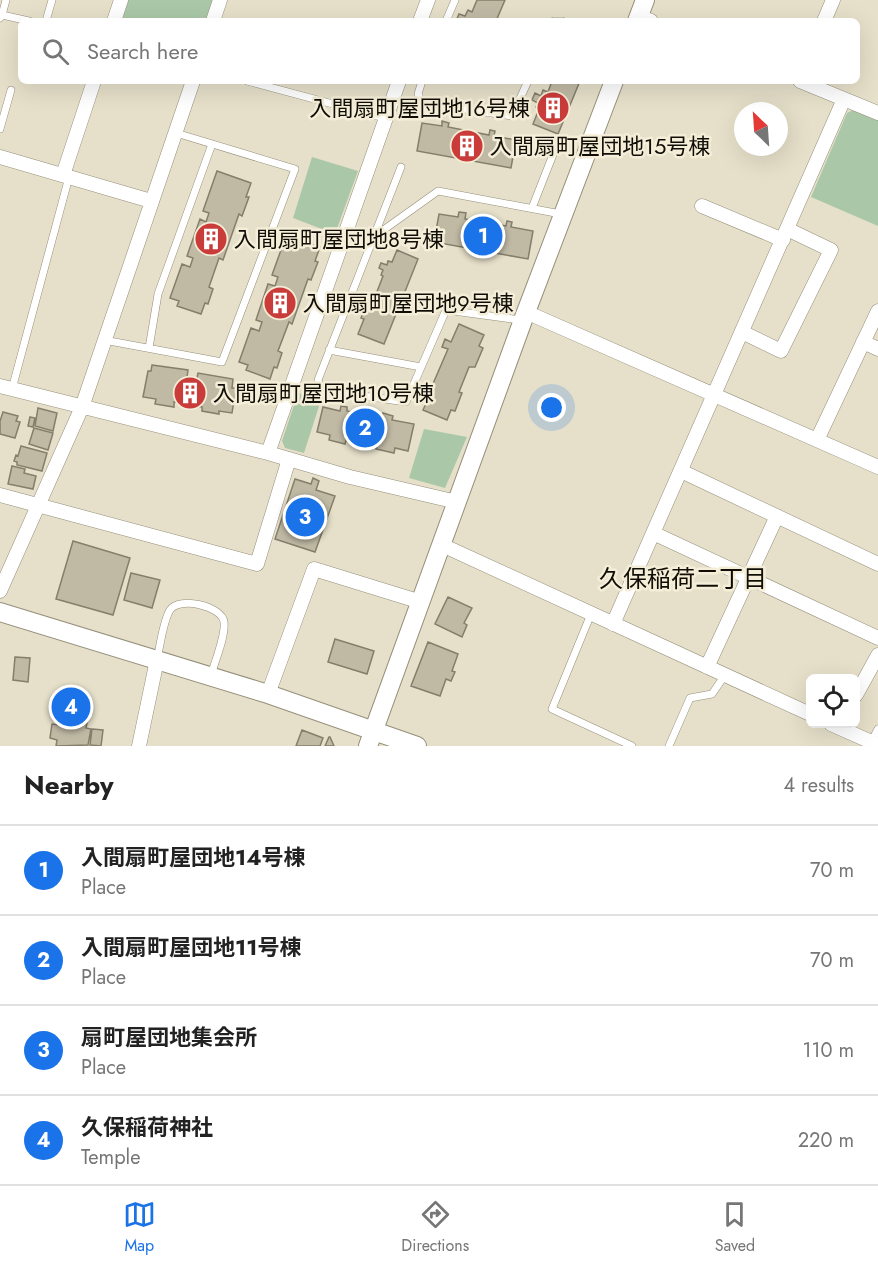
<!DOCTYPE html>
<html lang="en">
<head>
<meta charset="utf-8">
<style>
	body { margin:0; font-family:Jost,"Noto Sans JP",sans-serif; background:#f6f6f6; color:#222 }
	.controls { position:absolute; right:18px; bottom:18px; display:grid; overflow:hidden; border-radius:9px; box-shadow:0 6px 24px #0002 }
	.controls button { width:54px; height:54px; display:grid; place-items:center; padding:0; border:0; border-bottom:2px solid #e0e0e0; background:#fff; color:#222; font:30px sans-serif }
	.compass { position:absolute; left:734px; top:102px; width:54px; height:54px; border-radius:50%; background:#fff; box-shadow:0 6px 24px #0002; rotate:335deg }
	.you { position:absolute; left:552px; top:408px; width:21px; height:21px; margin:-15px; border:4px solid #fff; border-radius:50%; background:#1a73e8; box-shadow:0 0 0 9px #1a73e833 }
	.badge { display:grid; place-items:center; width:39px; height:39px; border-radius:50%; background:#1a73e8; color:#fff; font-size:20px; font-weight:700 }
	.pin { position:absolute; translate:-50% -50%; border:3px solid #fff; box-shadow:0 2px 6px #0006 }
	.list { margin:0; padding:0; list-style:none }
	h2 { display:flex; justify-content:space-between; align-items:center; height:78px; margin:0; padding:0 24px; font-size:26px }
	h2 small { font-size:20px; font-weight:400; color:#767676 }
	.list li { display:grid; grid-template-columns:39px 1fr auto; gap:18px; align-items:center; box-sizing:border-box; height:90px; padding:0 24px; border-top:2px solid #e0e0e0 }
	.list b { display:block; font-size:22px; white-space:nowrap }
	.list p { margin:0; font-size:20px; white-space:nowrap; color:#767676 }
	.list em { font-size:20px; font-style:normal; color:#767676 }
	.icon { flex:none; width:33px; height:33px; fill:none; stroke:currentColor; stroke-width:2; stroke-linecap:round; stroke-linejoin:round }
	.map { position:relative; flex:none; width:878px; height:746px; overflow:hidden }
	.search { position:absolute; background:#fff; box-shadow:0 6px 24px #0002; left:18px; right:18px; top:18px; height:66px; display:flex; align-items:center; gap:15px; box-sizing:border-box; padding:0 21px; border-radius:9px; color:#767676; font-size:22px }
	.sheet { height:438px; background:#fff }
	nav { display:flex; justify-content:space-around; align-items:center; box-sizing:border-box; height:84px; border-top:2px solid #e0e0e0; background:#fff; font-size:16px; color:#767676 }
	nav a { display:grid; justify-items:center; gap:3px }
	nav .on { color:#1a73e8 }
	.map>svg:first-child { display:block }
	.green { fill:#aac8a7 }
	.building { fill:#c0baa5; stroke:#847e6a; stroke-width:1.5 }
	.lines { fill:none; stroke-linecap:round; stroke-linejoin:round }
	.service-casing { stroke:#958f7a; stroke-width:8 }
	.minor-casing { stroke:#958f7a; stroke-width:15 }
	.tertiary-casing { stroke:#958f7a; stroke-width:20 }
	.service { stroke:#fff; stroke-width:7 }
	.minor { stroke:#fff; stroke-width:14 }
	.tertiary { stroke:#fff; stroke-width:18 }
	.labels { text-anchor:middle; stroke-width:5; stroke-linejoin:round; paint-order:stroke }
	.poi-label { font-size:22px; fill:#0f0d06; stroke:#f4edd7; text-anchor:start }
	.neighbourhood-label { font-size:24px; fill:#0f0d06; stroke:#f4edd7 }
</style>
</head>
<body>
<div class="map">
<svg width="878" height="746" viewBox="0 0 878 746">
	<rect width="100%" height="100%" fill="#e6e0ca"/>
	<path class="green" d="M 126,0 L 215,0 L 208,21 L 119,21 Z
		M 857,108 L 878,117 L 878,226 L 811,197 L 847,113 Z
		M 312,157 L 358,171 L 335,234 L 293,218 Z
		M 298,393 L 321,400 L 304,453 L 285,448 L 282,441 Z
		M 424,429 L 467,437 L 445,488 L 409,478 Z"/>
	<path class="building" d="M 477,0 L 505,0 L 496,21 L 456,21 L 459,14 L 465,16 L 468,10 L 472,12 Z
		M 552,81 L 580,81 L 558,134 L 533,124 L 539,109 L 536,107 L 538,103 L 532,100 L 535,93 L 541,96 L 543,90 L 548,92 Z
		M 442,121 L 449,123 L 448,127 L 489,135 L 490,130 L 495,131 L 494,136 L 516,140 L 511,168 L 417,151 L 422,123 L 442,126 Z
		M 217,171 L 251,183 L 246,197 L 249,197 L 242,216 L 239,214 L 223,260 L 219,258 L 209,287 L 213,289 L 208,304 L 205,303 L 201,314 L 177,306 L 179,301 L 170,298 L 182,264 L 190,267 L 193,258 L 187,256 L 200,219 L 206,222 L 209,213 L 203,211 Z
		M 459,212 L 466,213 L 465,219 L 506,226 L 507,221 L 512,222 L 511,227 L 533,231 L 528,259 L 434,242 L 439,214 L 458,217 Z
		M 286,236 L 320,247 L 315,261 L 318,262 L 311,280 L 308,279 L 292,324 L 289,322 L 278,351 L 282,353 L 277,368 L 274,367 L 270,379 L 246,370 L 248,365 L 239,362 L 251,328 L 259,331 L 262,322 L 256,320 L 268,284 L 275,286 L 278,277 L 272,275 Z
		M 397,250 L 418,259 L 384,344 L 358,334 L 364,319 L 361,318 L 363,313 L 358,311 L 361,304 L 367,306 L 369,300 L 373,302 L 383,276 L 381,275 L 383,270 L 379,268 L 381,263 L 387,265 L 388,261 L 392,262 Z
		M 459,324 L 484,335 L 479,346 L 483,348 L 475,367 L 469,367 L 459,392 L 462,393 L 455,411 L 451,410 L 447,420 L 423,410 L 431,392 L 425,390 L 427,384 L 432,386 L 448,349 L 442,347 L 445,339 L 451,342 Z
		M 152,365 L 188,370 L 187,377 L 197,378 L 198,373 L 233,379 L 232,388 L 236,388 L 232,413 L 219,411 L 219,414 L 202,411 L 202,407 L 174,402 L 174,407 L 155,404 L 156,399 L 143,397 L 148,371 L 151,371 Z
		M 341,406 L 347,407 L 347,411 L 382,418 L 383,413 L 393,416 L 392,420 L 414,424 L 408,451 L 395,448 L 394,453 L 376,449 L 378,443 L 347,437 L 345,444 L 329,440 L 330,435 L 317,432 L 323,407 L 340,411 Z
		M 38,408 L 57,413 L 53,431 L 35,426 Z
		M 3,412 L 18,416 L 16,421 L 20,422 L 15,438 L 0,434 L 0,421 Z
		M 30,417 L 35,418 L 33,427 L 28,426 Z
		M 34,428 L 53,433 L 48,450 L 29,444 Z
		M 21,446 L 47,453 L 42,471 L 17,465 L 17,462 L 14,461 L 16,455 L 18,456 Z
		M 12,466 L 25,469 L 24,473 L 36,476 L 33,489 L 8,484 Z
		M 313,478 L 319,481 L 316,490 L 335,496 L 315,552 L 275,539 L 295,479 L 311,484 Z
		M 73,541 L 130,558 L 113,615 L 56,599 Z
		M 131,573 L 160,580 L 152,608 L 124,600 Z
		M 448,597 L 472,608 L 464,623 L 467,625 L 462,637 L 435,624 Z
		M 335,639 L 374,651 L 367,674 L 328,662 Z
		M 428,642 L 458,654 L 452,671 L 455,672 L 451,681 L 446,679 L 440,696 L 411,686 Z
		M 15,657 L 30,658 L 28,682 L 13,680 Z
		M 60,719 L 87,723 L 86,728 L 91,729 L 88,745 L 56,746 L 57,740 L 50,738 L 52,724 L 59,725 Z
		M 92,729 L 103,730 L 101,746 L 90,745 Z
		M 302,730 L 323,738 L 320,746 L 296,746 Z
		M 329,737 L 330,737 L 334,746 L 325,746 Z"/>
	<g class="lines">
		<defs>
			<path id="service" d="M 2,15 L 6,0
				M 0,18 L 2,15 L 29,21
				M 46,21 L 52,0
				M 446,21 L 455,0
				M 554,21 L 562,21
				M 247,81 L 385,118
				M 422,81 L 418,94 L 422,103 L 512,116 L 528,81
				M 0,129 L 11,90
				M 401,167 L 318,380 L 321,390 L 406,402 L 446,310 L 520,320
				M 532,208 L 556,147
				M 375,236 L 438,191 L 561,214
				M 104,340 L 222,362 L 295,169 L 176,133
				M 149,348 L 158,294 L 212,144
				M 329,350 L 421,367
				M 12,389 L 69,177
				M 591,614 L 552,709 L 632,746
				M 157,659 C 160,647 163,621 170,610 C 179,596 222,606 224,622 C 226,636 214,663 211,676
				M 871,742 L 878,729
				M 669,746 L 690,698 L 712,694 L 725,675"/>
			<path id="minor" d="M 639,16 L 651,21
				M 114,21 L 121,0
				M 213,21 L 220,0
				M 420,21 L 428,0
				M 824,21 L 833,0
				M 800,81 L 878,113
				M 0,157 L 151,201
				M 63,175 L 94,81
				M 702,206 L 783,240
				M 526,312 L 878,467
				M 742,332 L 781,351 L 831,250 L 787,229
				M 863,342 L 878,349
				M 0,386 L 268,453 L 350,477 L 457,502
				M 817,440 L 878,311
				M 268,453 L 399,81
				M 681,471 L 878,564
				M 0,495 L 257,564 L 289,459
				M 653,533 L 878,638
				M 442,545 L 810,714
				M 0,591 L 82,407 L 193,81
				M 613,624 L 844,99
				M 707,667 L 777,516
				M 268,694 L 314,569 L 421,602
				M 856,695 L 878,655
				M 831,724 L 878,745
				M 139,746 L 157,660"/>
			<path id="tertiary" d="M 637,21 L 645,0
				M 0,612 L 268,694 L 417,746
				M 368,746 L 523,320 L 614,81"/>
		</defs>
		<use href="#service" class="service-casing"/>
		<use href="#minor" class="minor-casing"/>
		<use href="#tertiary" class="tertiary-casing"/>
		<use href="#service" class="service"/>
		<use href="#minor" class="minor"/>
		<use href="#tertiary" class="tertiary"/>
	</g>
	<defs>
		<symbol id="building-disc" viewBox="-11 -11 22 22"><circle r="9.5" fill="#ca3c3a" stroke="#f4edd7"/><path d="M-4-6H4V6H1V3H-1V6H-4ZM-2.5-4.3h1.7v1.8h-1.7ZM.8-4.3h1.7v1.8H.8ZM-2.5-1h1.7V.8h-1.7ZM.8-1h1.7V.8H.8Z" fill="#fff"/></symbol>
	</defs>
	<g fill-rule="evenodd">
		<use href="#building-disc" x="534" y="89" width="38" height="38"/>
		<use href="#building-disc" x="448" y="127" width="38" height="38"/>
		<use href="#building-disc" x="192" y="220" width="38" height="38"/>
		<use href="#building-disc" x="261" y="284" width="38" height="38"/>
		<use href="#building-disc" x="171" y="374" width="38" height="38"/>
	</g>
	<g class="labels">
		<g class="poi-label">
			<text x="530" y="116" text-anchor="end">入間扇町屋団地16号棟</text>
			<text x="490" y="154">入間扇町屋団地15号棟</text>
			<text x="234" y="247">入間扇町屋団地8号棟</text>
			<text x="303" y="311">入間扇町屋団地9号棟</text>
			<text x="213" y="401">入間扇町屋団地10号棟</text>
		</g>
		<g class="neighbourhood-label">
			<text x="683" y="587">久保稲荷二丁目</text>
		</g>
	</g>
</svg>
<div class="controls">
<button><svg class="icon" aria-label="locate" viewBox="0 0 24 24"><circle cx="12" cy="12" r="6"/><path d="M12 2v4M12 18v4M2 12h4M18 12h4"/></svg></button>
</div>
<svg class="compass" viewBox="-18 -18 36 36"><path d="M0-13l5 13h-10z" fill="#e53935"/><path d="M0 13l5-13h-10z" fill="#767676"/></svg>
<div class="you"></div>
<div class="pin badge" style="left:483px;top:236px">1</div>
<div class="pin badge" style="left:365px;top:428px">2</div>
<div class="pin badge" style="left:305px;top:517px">3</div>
<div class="pin badge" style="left:71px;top:707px">4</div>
<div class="search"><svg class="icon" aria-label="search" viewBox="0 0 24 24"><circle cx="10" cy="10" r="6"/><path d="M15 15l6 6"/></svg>Search here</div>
</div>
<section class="sheet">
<h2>Nearby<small>4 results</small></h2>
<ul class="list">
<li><span class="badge">1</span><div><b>入間扇町屋団地14号棟</b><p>Place</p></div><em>70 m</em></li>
<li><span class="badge">2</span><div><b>入間扇町屋団地11号棟</b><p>Place</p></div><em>70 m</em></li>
<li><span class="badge">3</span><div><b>扇町屋団地集会所</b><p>Place</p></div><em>110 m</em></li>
<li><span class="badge">4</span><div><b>久保稲荷神社</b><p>Temple</p></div><em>220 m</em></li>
</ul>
</section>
<nav>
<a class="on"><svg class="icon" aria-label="map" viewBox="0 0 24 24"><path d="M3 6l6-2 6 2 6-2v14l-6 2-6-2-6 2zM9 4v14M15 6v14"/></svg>Map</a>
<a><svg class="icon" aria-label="directions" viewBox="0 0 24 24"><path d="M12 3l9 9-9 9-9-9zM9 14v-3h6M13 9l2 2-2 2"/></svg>Directions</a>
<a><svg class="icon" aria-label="saved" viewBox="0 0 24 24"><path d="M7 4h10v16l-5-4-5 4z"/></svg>Saved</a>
</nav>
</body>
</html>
